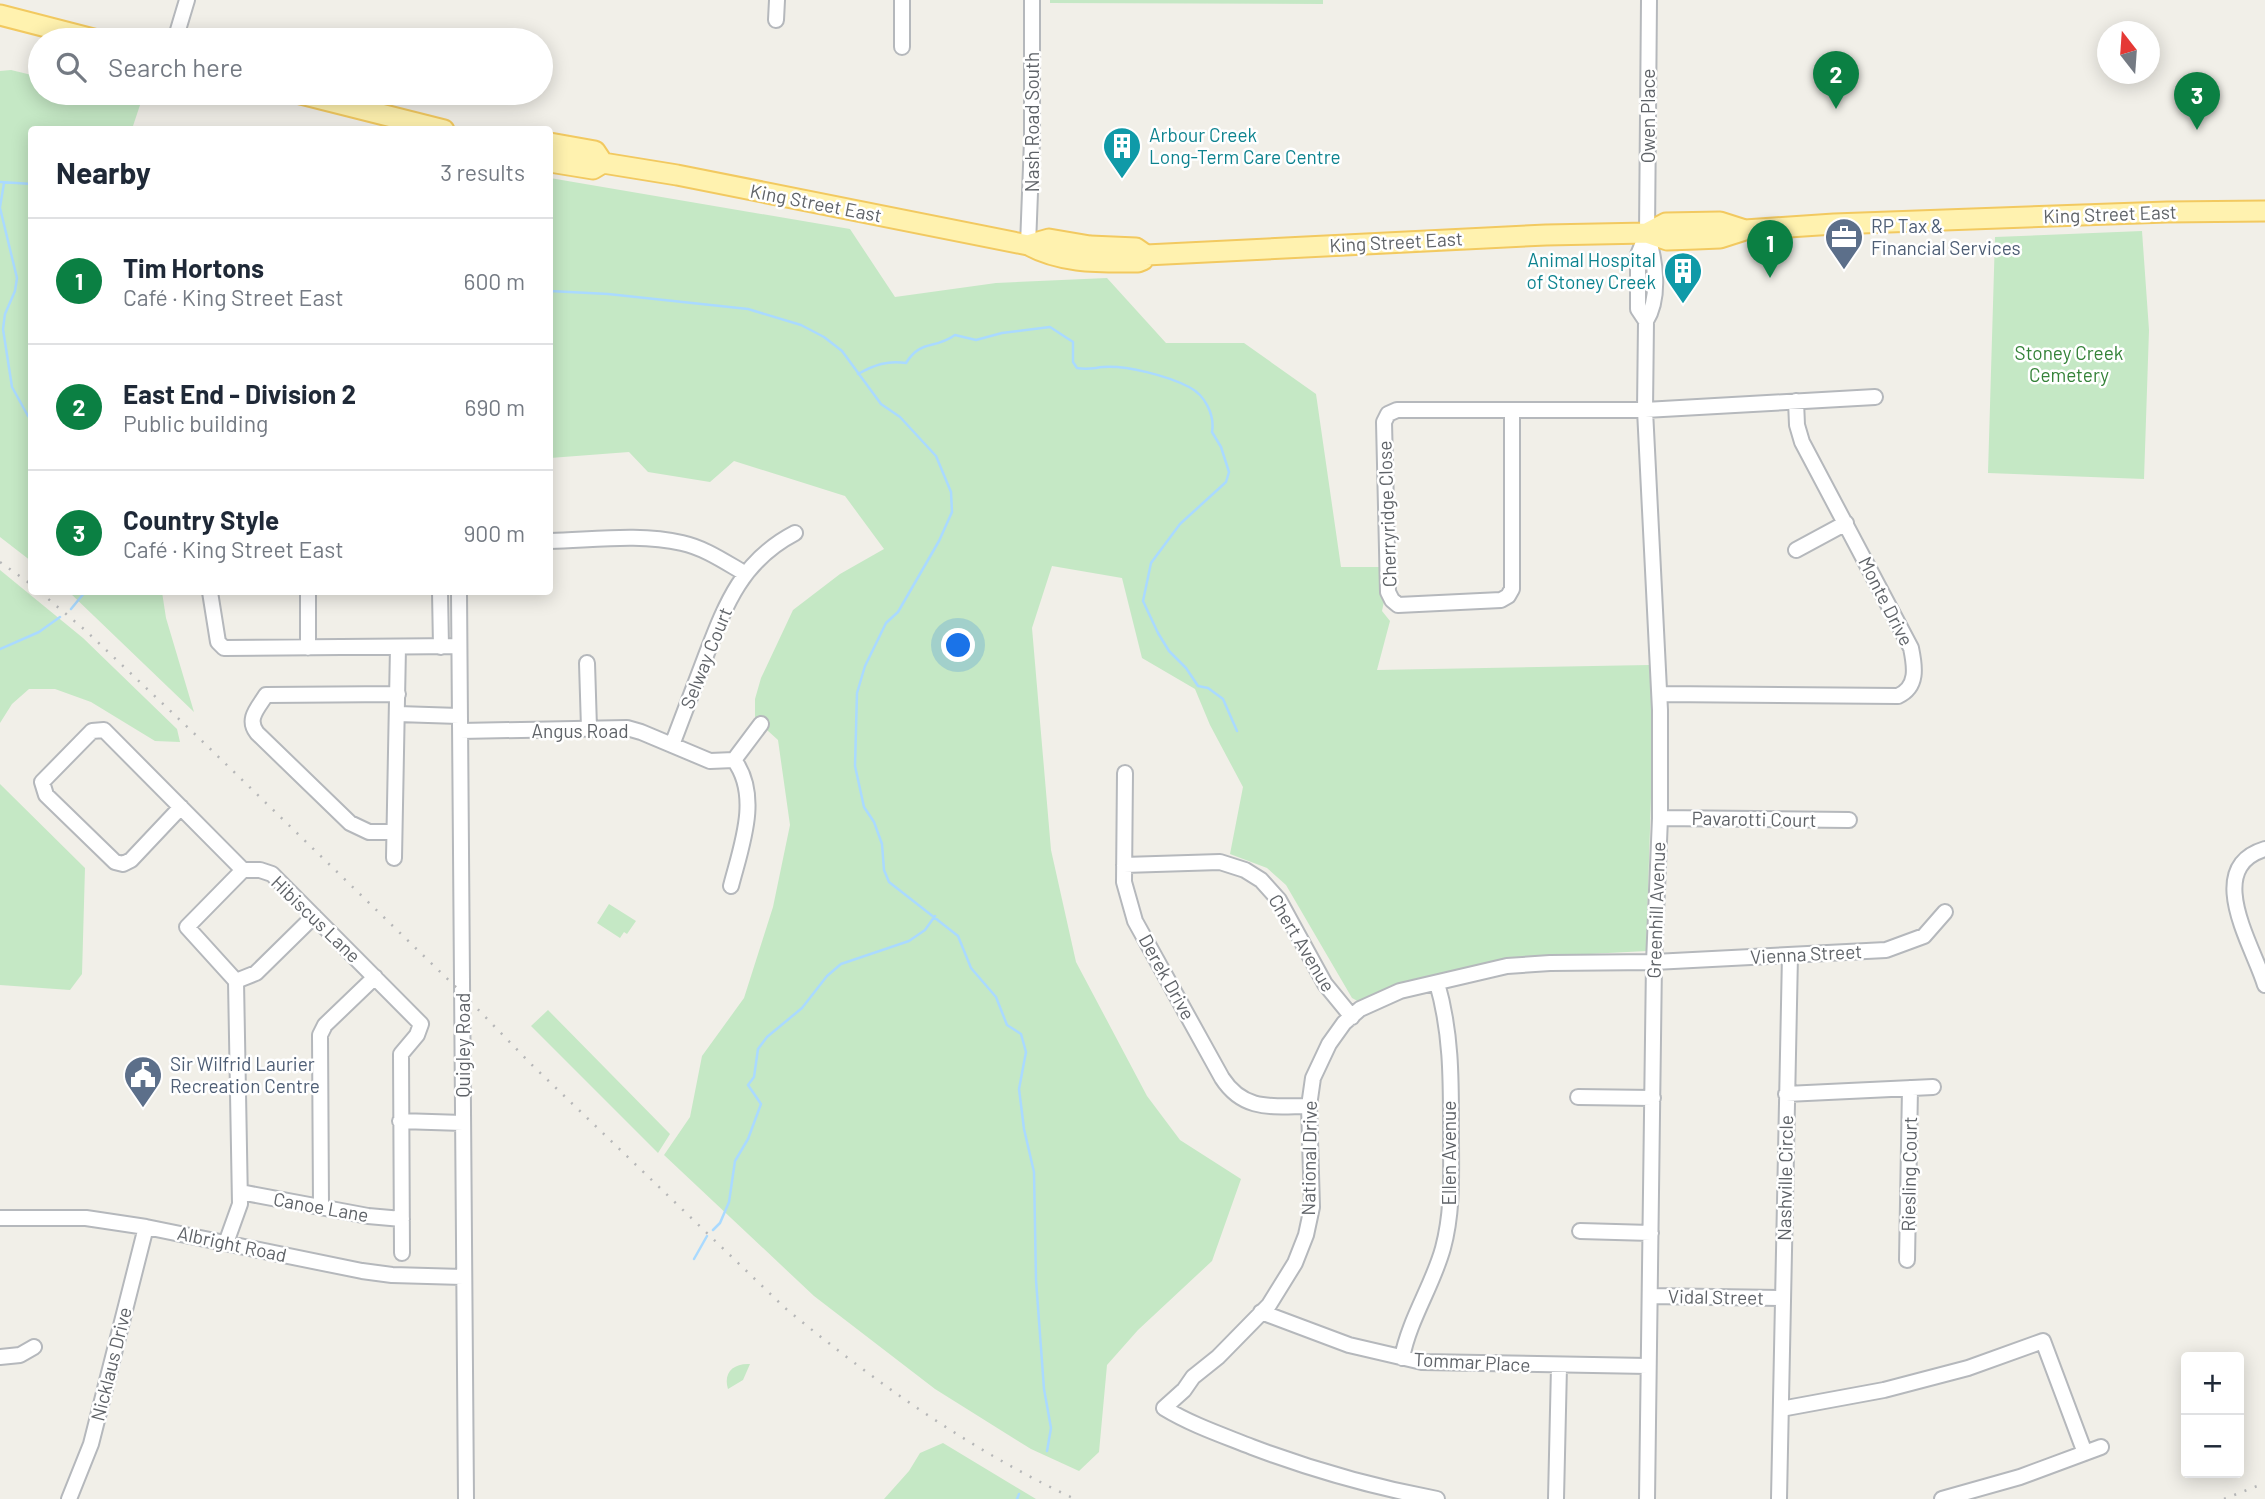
<!DOCTYPE html>
<html lang="en">
<head>
<meta charset="utf-8">
<style>
	body { margin:0; font-family:Barlow,sans-serif; background:#f2f2f3; color:#1f2937 }
	.controls { position:absolute; right:21px; bottom:21px; display:grid; overflow:hidden; border-radius:7px; box-shadow:0 4px 18px #0003 }
	.controls button { width:63px; height:63px; display:grid; place-items:center; padding:0; border:0; border-bottom:2px solid #e0e1e3; background:#fff; color:#1f2937; font:35px sans-serif }
	.compass { position:absolute; left:2097px; top:21px; width:63px; height:63px; border-radius:50%; background:#fff; box-shadow:0 4px 18px #0003; rotate:343deg }
	.you { position:absolute; left:959px; top:646px; width:24px; height:24px; margin:-18px; border:5px solid #fff; border-radius:50%; background:#1a73e8; box-shadow:0 0 0 10px #1a73e833 }
	.badge { display:grid; place-items:center; width:46px; height:46px; border-radius:50%; background:#0b8043; color:#fff; font-size:23px; font-weight:700 }
	.pin { position:absolute; translate:-50% -58px; filter:drop-shadow(0 2px 4px #0008) }
	.pin::after { content:''; position:absolute; top:37px; width:24px; height:21px; background:inherit; clip-path:polygon(0 0,100% 0,50% 100%) }
	.list { margin:0; padding:0; list-style:none }
	h2 { display:flex; justify-content:space-between; align-items:center; height:91px; margin:0; padding:0 28px; font-size:30px }
	h2 small { font-size:23px; font-weight:400; color:#747a83 }
	.list li { display:grid; grid-template-columns:46px 1fr auto; gap:21px; align-items:center; box-sizing:border-box; height:126px; padding:0 28px; border-top:2px solid #e0e1e3 }
	.list b { display:block; font-size:26px; white-space:nowrap }
	.list p { margin:0; font-size:23px; white-space:nowrap; color:#747a83 }
	.list em { font-size:23px; font-style:normal; color:#747a83 }
	.icon { flex:none; width:38px; height:38px; fill:none; stroke:currentColor; stroke-width:2; stroke-linecap:round; stroke-linejoin:round }
	.map { position:relative; flex:none; width:2265px; height:1499px; overflow:hidden }
	.search { position:absolute; background:#fff; box-shadow:0 4px 18px #0003; left:28px; top:28px; width:525px; height:77px; display:flex; align-items:center; gap:18px; box-sizing:border-box; padding:0 24px; border-radius:38px; color:#747a83; font-size:26px }
	.panel { position:absolute; background:#fff; box-shadow:0 4px 18px #0003; left:28px; top:126px; width:525px; height:469px; border-radius:7px }
	.map>svg:first-child { display:block }
	.green { fill:#c5e8c5 }
	.lines { fill:none; stroke-linecap:round; stroke-linejoin:round }
	.stream { stroke:#aadaff; stroke-width:2.5 }
	.minor-casing { stroke:#b5b8bc; stroke-width:18 }
	.major-casing { stroke:#f2c960; stroke-width:23 }
	.minor { stroke:#fff; stroke-width:14 }
	.major { stroke:#fff2af; stroke-width:19 }
	.rail { stroke:#b6b7b8; stroke-width:2.5; stroke-dasharray:2 9; stroke-linecap:butt }
	.labels { text-anchor:middle; stroke-width:5; stroke-linejoin:round; paint-order:stroke }
	.street-label { font-size:19px; fill:#5f6368; stroke:#fff }
	.culture-label { font-size:19px; fill:#0d838f; stroke:#fff; text-anchor:start }
	.service-label { font-size:19px; fill:#4e5e75; stroke:#fff; text-anchor:start }
	.park-label { font-size:19px; fill:#348238; stroke:#fff }
</style>
</head>
<body>
<div class="map">
<svg width="2265" height="1499" viewBox="0 0 2265 1499">
	<rect width="100%" height="100%" fill="#f1efe8"/>
	<path class="green" d="M 1050,0 L 1323,0 L 1323,4 L 1050,3 Z
		M 11,70 L 40,77 L 40,93 L 100,93 L 120,98 L 128,93 L 144,93 L 132,129 L 32,130 L 31,561 L 0,537 L 0,71 Z
		M 550,178 L 850,229 L 895,297 L 996,283 L 1107,278 L 1166,343 L 1244,343 L 1316,394 L 1341,567 L 1384,567 L 1386,592 L 1382,611 L 1390,621 L 1377,670 L 1649,665 L 1654,706 L 1646,951 L 1516,958 L 1388,993 L 1365,1005 L 1352,998 L 1286,885 L 1267,868 L 1230,854 L 1243,787 L 1210,725 L 1195,689 L 1142,658 L 1122,578 L 1052,566 L 1032,628 L 1051,850 L 1076,962 L 1147,1096 L 1180,1140 L 1241,1179 L 1212,1261 L 1138,1330 L 1107,1365 L 1099,1452 L 1079,1471 L 1031,1449 L 935,1389 L 814,1296 L 664,1155 L 690,1117 L 702,1056 L 744,998 L 773,907 L 790,825 L 778,740 L 755,719 L 755,699 L 761,678 L 793,610 L 840,574 L 884,549 L 845,496 L 734,461 L 710,482 L 648,472 L 629,452 L 550,458 Z
		M 2142,231 L 2149,330 L 2144,479 L 1988,473 L 1995,237 Z
		M 0,570 L 83,638 L 177,729 L 180,742 L 155,741 L 91,702 L 55,689 L 29,689 L 12,704 L 0,723 Z
		M 69,592 L 162,592 L 166,618 L 194,712 Z
		M 0,784 L 85,868 L 82,974 L 70,990 L 0,985 Z
		M 609,904 L 636,921 L 627,934 L 624,932 L 620,938 L 597,923 Z
		M 548,1010 L 670,1134 L 658,1153 L 531,1026 Z
		M 750,1364 L 743,1380 L 728,1389 C 723,1373 733,1363 750,1364 Z
		M 943,1443 L 1036,1499 L 884,1499 L 909,1471 L 920,1453 Z"/>
	<g class="lines">
		<path class="stream" d="M 0,182 L 32,184
			M 0,207 L 4,183
			M 0,208 L 17,278 L 15,291 L 5,314 L 3,329 L 12,387 L 28,416 L 32,419
			M 550,291 L 608,294 L 748,309 L 801,325 L 824,337 L 842,351 L 881,404 L 900,417 L 936,456 L 951,492 L 952,512 L 939,541 L 898,612 L 886,623 L 865,666 L 857,693 L 855,766 L 864,807 L 874,822 L 882,844 L 884,870 L 889,882 L 958,936 L 971,968 L 996,997 L 1007,1025 L 1021,1034 L 1026,1052 L 1019,1089 L 1024,1129 L 1034,1172 L 1036,1280 L 1044,1389 L 1051,1428 L 1047,1451
			M 858,374 C 874,365 888,360 906,363 C 921,339 934,350 955,335 L 976,340 L 1002,333 L 1050,327 L 1073,342 L 1073,362 L 1077,368 C 1088,370 1093,368 1103,367 C 1126,365 1168,376 1189,387 C 1205,395 1215,415 1212,432 L 1221,447 L 1229,472 L 1226,482 L 1180,524 L 1151,563 L 1143,601 L 1158,633 L 1169,651 L 1186,668 L 1198,686 L 1208,688 L 1223,699 L 1237,731
			M 71,609 L 85,592
			M 0,649 L 39,632 L 60,617
			M 713,1230 L 720,1223 L 729,1202 L 735,1161 L 748,1139 L 761,1104 L 748,1085 L 754,1077 L 758,1049 L 767,1037 L 802,1008 L 827,976 L 841,964 L 909,941 L 925,930 L 935,916
			M 694,1259 L 707,1236
			M 1017,1499 L 1019,1494"/>
		<defs>
			<path id="minor" d="M 902,0 L 902,47
				M 776,20 L 777,0
				M 175,40 L 187,0
				M 1028,245 L 1032,140 L 1032,0
				M 1646,321 L 1638,309 L 1638,255 L 1647,233
				M 1512,410 L 1512,589 L 1508,596 L 1501,600 L 1398,605 L 1392,600 L 1388,592 L 1384,422 L 1388,414 L 1397,410 L 1645,410 L 1875,397
				M 550,541 C 592,540 640,533 682,543 C 705,548 725,562 746,574
				M 1796,550 L 1846,523
				M 210,592 L 218,642 L 224,648 L 458,646
				M 440,592 L 441,647
				M 459,592 L 466,1499
				M 308,648 L 308,592
				M 587,663 L 589,728
				M 1660,694 L 1898,696 C 1918,687 1915,667 1911,648 L 1802,442 L 1797,425 L 1796,401
				M 398,714 L 459,716
				M 460,731 L 627,728 L 641,732 L 710,761 L 734,760
				M 672,745 C 683,716 694,687 705,658 C 725,606 741,561 795,533
				M 734,760 L 761,724
				M 1125,773 L 1124,882 L 1135,921 L 1222,1078 C 1244,1112 1273,1106 1309,1106
				M 181,807 L 131,860 L 123,864 L 115,862 L 46,795 L 42,782 L 92,731 L 104,730 L 243,870
				M 1660,818 L 1849,820
				M 394,832 L 369,832 L 350,823 L 257,733 C 246,719 258,708 266,695 L 398,694
				M 2265,849 C 2202,868 2254,947 2265,985
				M 394,858 L 398,647
				M 1124,865 L 1220,862 L 1245,870 L 1261,880 L 1279,900 L 1325,984 L 1352,1017
				M 731,886 C 741,847 761,796 734,760
				M 236,981 L 256,973 L 314,916
				M 1786,1094 L 1933,1087
				M 1578,1097 L 1653,1098
				M 400,1121 L 463,1123
				M 240,1192 L 368,1216 L 402,1219
				M 321,1207 L 320,1035 L 325,1025 L 375,977
				M 0,1218 L 86,1218 L 146,1227 L 362,1271 L 392,1275 L 463,1277
				M 1580,1231 L 1651,1233
				M 226,1243 L 240,1204 L 236,981 L 187,927 L 243,870 L 260,870 L 272,874 L 421,1024 L 417,1035 L 401,1054 L 402,1253
				M 1907,1260 L 1910,1088
				M 1650,1296 L 1783,1298
				M 1261,1312 L 1349,1345 L 1422,1362 L 1648,1366
				M 0,1357 L 20,1355 L 34,1347
				M 1402,1358 C 1409,1320 1433,1285 1443,1248 C 1453,1211 1451,1174 1451,1136 C 1451,1084 1452,1034 1437,983
				M 1781,1409 L 1884,1390 L 1968,1368 L 2043,1341 L 2085,1453
				M 69,1499 L 91,1444 L 146,1227
				M 1437,1499 C 1373,1487 1313,1470 1252,1447 C 1222,1435 1192,1425 1164,1408 L 1184,1390 L 1193,1377 L 1218,1357 L 1269,1305 L 1295,1263 L 1306,1235 L 1312,1207 L 1309,1106 L 1313,1078 L 1329,1044 L 1344,1023 L 1360,1009 L 1400,991 L 1507,966 L 1550,963 L 1654,962 L 1886,950 L 1924,936 L 1945,912
				M 1556,1499 L 1559,1366
				M 1647,1499 L 1654,962 L 1660,818 L 1660,710 L 1645,410 L 1646,321 C 1661,297 1655,259 1647,233 L 1649,0
				M 1779,1499 L 1790,955
				M 1942,1499 L 2020,1477 L 2101,1447"/>
			<path id="major" d="M 0,15 L 97,40
				M 297,93 L 444,130
				M 550,143 L 595,151 L 603,163
				M 550,162 L 593,169 L 603,163 L 677,175 L 1028,245 C 1063,264 1100,262 1138,262 L 1143,260 L 1146,255
				M 1647,233 L 1666,223 L 1720,222 L 1745,230
				M 1028,245 L 1049,239 L 1090,246 L 1136,248 L 1146,255 L 1546,235 L 1647,233 L 1667,240 L 1696,239 L 1720,238 L 1745,230 L 1834,224 L 2167,212 L 2265,211"/>
		</defs>
		<use href="#minor" class="minor-casing"/>
		<use href="#major" class="major-casing"/>
		<use href="#minor" class="minor"/>
		<use href="#major" class="major"/>
		<path class="rail" d="M 0,562 L 32,585
			M 40,592 L 85,630 L 200,739 L 463,994 L 532,1065 L 785,1308 C 875,1382 970,1450 1075,1499
			M 2224,1499 L 2265,1483"/>
	</g>
	<defs>
		<symbol id="building-pin" viewBox="-11 -11 22 30"><path d="M0 17L-7.5 6A9.5 9.5 0 1 1 7.5 6Z" fill="#0f9aa8" stroke="#fff"/><path d="M-4-6H4V6H1V3H-1V6H-4ZM-2.5-4.3h1.7v1.8h-1.7ZM.8-4.3h1.7v1.8H.8ZM-2.5-1h1.7V.8h-1.7ZM.8-1h1.7V.8H.8Z" fill="#fff"/></symbol>
		<symbol id="office-pin" viewBox="-11 -11 22 30"><path d="M0 17L-7.5 6A9.5 9.5 0 1 1 7.5 6Z" fill="#5c6f8a" stroke="#fff"/><path d="M-6-3h4V-5.5h4V-3h4V5H-6ZM-1-4.5V-3h2v-1.5ZM-6 0V1H6V0Z" fill="#fff"/></symbol>
		<symbol id="civic-pin" viewBox="-11 -11 22 30"><path d="M0 17L-7.5 6A9.5 9.5 0 1 1 7.5 6Z" fill="#5c6f8a" stroke="#fff"/><path d="M-.6-6.5H3V-4.5H.6V-3L4-1V1h2V6H-6V1h2V-1L-.6-3ZM-1.2 2.5V6h2.4V2.5Z" fill="#fff"/></symbol>
	</defs>
	<g fill-rule="evenodd">
		<use href="#building-pin" x="1100" y="124" width="44" height="60"/>
		<use href="#office-pin" x="1822" y="215" width="44" height="60"/>
		<use href="#building-pin" x="1661" y="249" width="44" height="60"/>
		<use href="#civic-pin" x="121" y="1053" width="44" height="60"/>
	</g>
	<g class="labels">
		<g class="street-label">
			<text transform="translate(1648 116) rotate(-90)" y="7">Owen Place</text>
			<text transform="translate(1032 122) rotate(-90)" y="7">Nash Road South</text>
			<text transform="translate(816 203) rotate(11)" y="7">King Street East</text>
			<text transform="translate(2110 214) rotate(-2)" y="7">King Street East</text>
			<text transform="translate(1396 242) rotate(-3)" y="7">King Street East</text>
			<text transform="translate(1387 514) rotate(-92)" y="7">Cherryridge Close</text>
			<text transform="translate(1886 601) rotate(63)" y="7">Monte Drive</text>
			<text transform="translate(706 658) rotate(-68)" y="7">Selway Court</text>
			<text x="580" y="738">Angus Road</text>
			<text transform="translate(1754 819) rotate(1)" y="7">Pavarotti Court</text>
			<text transform="translate(1656 910) rotate(-88)" y="7">Greenhill Avenue</text>
			<text transform="translate(316 919) rotate(44)" y="7">Hibiscus Lane</text>
			<text transform="translate(1302 943) rotate(59)" y="7">Chert Avenue</text>
			<text transform="translate(1806 954) rotate(-3)" y="7">Vienna Street</text>
			<text transform="translate(1167 977) rotate(61)" y="7">Derek Drive</text>
			<text transform="translate(463 1045) rotate(-90)" y="7">Quigley Road</text>
			<text transform="translate(1449 1153) rotate(-90)" y="7">Ellen Avenue</text>
			<text transform="translate(1309 1158) rotate(-89)" y="7">National Drive</text>
			<text transform="translate(1909 1174) rotate(-89)" y="7">Riesling Court</text>
			<text transform="translate(1785 1178) rotate(-89)" y="7">Nashville Circle</text>
			<text transform="translate(321 1207) rotate(10)" y="7">Canoe Lane</text>
			<text transform="translate(232 1244) rotate(12)" y="7">Albright Road</text>
			<text transform="translate(1716 1297) rotate(1)" y="7">Vidal Street</text>
			<text transform="translate(1472 1362) rotate(3)" y="7">Tommar Place</text>
			<text transform="translate(111 1364) rotate(-76)" y="7">Nicklaus Drive</text>
		</g>
		<g class="culture-label">
			<text x="1149" y="142">Arbour Creek<tspan x="1149" dy="22">Long-Term Care Centre</tspan></text>
			<text x="1656" y="267" text-anchor="end">Animal Hospital<tspan x="1656" dy="22">of Stoney Creek</tspan></text>
		</g>
		<g class="service-label">
			<text x="1871" y="233">RP Tax &amp;<tspan x="1871" dy="22">Financial Services</tspan></text>
			<text x="170" y="1071">Sir Wilfrid Laurier<tspan x="170" dy="22">Recreation Centre</tspan></text>
		</g>
		<g class="park-label">
			<text x="2069" y="360">Stoney Creek<tspan x="2069" dy="22">Cemetery</tspan></text>
		</g>
	</g>
</svg>
<div class="controls">
<button>+</button>
<button>−</button>
</div>
<svg class="compass" viewBox="-18 -18 36 36"><path d="M0-13l5 13h-10z" fill="#e53935"/><path d="M0 13l5-13h-10z" fill="#747a83"/></svg>
<div class="you"></div>
<div class="pin badge" style="left:1770px;top:278px">1</div>
<div class="pin badge" style="left:1836px;top:109px">2</div>
<div class="pin badge" style="left:2197px;top:130px">3</div>
<div class="search"><svg class="icon" aria-label="search" viewBox="0 0 24 24"><circle cx="10" cy="10" r="6"/><path d="M15 15l6 6"/></svg>Search here</div>
<section class="panel">
<h2>Nearby<small>3 results</small></h2>
<ul class="list">
<li><span class="badge">1</span><div><b>Tim Hortons</b><p>Café · King Street East</p></div><em>600 m</em></li>
<li><span class="badge">2</span><div><b>East End - Division 2</b><p>Public building</p></div><em>690 m</em></li>
<li><span class="badge">3</span><div><b>Country Style</b><p>Café · King Street East</p></div><em>900 m</em></li>
</ul>
</section>
</div>
</body>
</html>
